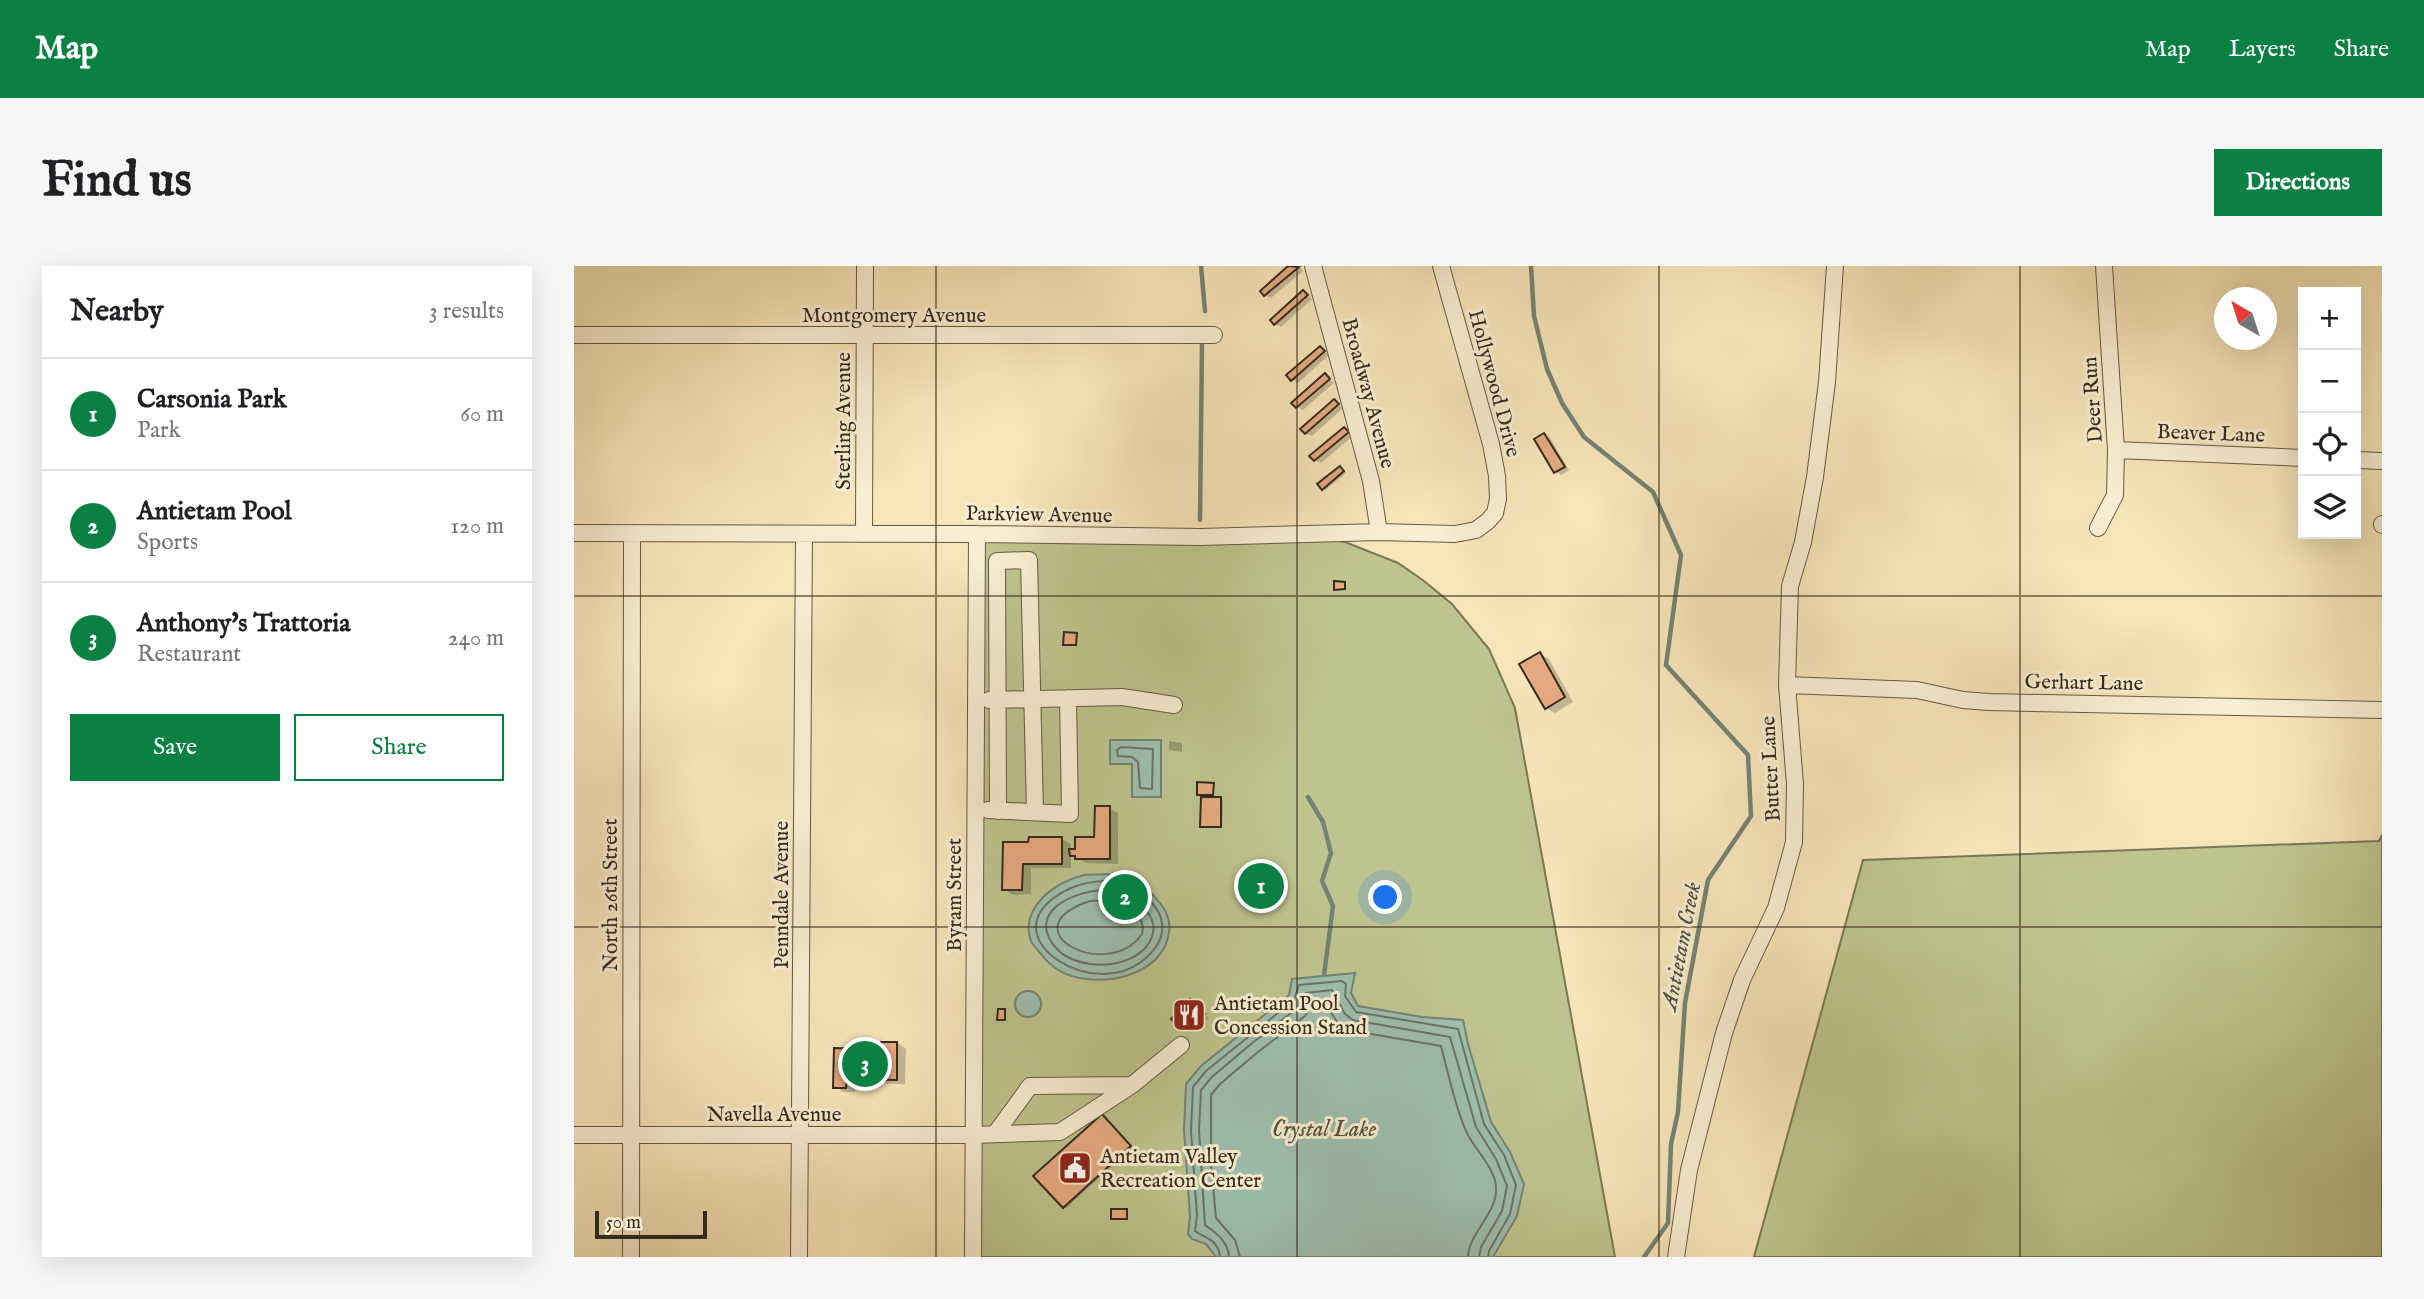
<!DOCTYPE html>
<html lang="en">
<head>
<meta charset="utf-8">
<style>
	body { margin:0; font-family:"IM FELL English",serif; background:#f6f6f6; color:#202124 }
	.controls { position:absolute; right:21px; top:21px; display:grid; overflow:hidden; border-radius:0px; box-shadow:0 7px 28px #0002 }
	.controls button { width:63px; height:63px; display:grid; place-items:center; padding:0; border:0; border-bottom:2px solid #e0e0e0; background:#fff; color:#202124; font:35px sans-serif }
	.compass { position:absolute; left:1640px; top:21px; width:63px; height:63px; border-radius:50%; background:#fff; box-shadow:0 7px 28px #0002; rotate:321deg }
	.scale { position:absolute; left:21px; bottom:18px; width:112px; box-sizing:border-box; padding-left:7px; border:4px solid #362a1d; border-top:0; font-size:19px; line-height:24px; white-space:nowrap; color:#362a1d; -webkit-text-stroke:5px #f9eed2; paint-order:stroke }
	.you { position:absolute; left:812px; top:632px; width:24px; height:24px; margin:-18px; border:5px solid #fff; border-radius:50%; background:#1a73e8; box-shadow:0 0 0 10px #1a73e833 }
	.badge { display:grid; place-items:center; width:46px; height:46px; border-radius:50%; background:#0b8043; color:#fff; font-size:23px; font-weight:700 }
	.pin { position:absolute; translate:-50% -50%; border:4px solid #fff; box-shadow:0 2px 7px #0006 }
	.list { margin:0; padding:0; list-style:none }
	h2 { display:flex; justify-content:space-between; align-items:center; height:91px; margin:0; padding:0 28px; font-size:30px }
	h2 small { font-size:23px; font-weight:400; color:#757577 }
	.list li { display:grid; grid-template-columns:46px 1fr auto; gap:21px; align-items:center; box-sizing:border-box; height:112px; padding:0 28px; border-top:2px solid #e0e0e0 }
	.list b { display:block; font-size:26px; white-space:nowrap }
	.list p { margin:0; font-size:23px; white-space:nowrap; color:#757577 }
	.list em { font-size:23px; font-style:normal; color:#757577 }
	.actions { display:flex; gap:14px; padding:21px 28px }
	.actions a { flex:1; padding:16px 0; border:2px solid #0b8043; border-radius:0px; text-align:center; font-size:24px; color:#0b8043 }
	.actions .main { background:#0b8043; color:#fff }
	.icon { flex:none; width:38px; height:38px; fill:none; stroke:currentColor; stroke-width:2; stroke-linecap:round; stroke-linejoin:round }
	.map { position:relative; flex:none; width:1808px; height:991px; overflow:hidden; border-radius:0px }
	header { display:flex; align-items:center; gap:42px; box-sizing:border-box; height:98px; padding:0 35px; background:#0b8043; color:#fff }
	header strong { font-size:33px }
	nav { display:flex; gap:38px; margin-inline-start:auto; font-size:24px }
	.intro { display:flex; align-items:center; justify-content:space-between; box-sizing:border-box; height:168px; padding:0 42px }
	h1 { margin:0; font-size:49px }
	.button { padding:18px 32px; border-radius:0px; background:#0b8043; color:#fff; font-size:24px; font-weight:700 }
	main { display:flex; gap:42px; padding:0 42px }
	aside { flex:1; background:#fff; border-radius:0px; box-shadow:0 7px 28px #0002 }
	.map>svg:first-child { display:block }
	.green { fill:#bec48e; stroke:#7a7756; stroke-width:2 }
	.water { fill:#9dbfae; stroke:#748374; stroke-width:2 }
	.shadow { fill:#0003 }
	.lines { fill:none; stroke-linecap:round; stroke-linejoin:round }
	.shore { stroke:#6a7466; stroke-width:2 }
	.stream { stroke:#748374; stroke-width:4.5 }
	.building { fill:#e6aa80; stroke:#362a1d; stroke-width:2 }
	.minor-casing { stroke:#665944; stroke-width:18 }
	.minor { stroke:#f9eed2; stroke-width:16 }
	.grid { fill:none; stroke:#362a1d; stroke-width:2; stroke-opacity:0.55 }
	.labels { text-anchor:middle; stroke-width:6; stroke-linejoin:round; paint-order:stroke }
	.street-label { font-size:21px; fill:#362a1d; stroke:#f9eed2 }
	.poi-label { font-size:21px; fill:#362a1d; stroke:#f9eed2; text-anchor:start }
	.water-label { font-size:23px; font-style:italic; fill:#504f41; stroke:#f9eed2 }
</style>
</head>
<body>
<header>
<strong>Map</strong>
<nav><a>Map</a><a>Layers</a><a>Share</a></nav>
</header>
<div class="intro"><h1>Find us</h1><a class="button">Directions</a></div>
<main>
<aside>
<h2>Nearby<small>3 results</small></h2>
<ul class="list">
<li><span class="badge">1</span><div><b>Carsonia Park</b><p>Park</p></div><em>60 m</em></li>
<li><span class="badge">2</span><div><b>Antietam Pool</b><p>Sports</p></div><em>120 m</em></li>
<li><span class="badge">3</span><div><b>Anthony's Trattoria</b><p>Restaurant</p></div><em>240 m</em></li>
</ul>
<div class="actions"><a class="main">Save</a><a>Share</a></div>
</aside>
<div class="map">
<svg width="1808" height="991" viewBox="0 0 1808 991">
	<rect width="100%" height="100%" fill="#f6e5b9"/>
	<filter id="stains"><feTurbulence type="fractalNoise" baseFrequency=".00286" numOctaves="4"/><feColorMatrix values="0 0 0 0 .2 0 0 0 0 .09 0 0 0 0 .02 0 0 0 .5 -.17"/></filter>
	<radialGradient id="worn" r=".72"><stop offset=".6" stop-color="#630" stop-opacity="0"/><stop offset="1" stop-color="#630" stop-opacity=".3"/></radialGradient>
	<path class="green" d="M 403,268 L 724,268 L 771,276 L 824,297 L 850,315 L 878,338 L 915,383 L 941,442 L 1041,991 L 399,991 Z
		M 1808,569 L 1808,991 L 1180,991 L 1289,594 L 1805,575 Z"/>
	<path class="water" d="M 536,474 L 587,474 L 587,531 L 558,531 L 558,498 L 536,498 Z
		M 532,608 C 540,610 550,611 558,614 C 569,618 579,628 586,637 C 593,646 597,655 595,666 C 590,704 545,717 512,713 C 494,711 478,703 467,688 C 464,684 459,680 457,675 C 445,642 482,615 510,609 C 517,608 525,609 532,608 Z
		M 781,707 L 777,727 L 784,740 L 848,751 L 889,754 L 894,778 L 917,856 L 936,886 L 950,918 L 943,950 L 919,991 L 642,991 L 632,978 L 618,973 L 614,968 L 616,950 L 610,864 L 612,818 L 627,800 L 715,729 L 718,713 Z
		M441 738a13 13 0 1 1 26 0a13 13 0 1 1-26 0Z"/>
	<path class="shadow" d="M 717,0 L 725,0 L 729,5 L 697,32 L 691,29 L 688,25 Z
		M 729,26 L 738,33 L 707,61 L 701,58 L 698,54 Z
		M 746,82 L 755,89 L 724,117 L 718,113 Z
		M 751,109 L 760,117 L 729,144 L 723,141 Z
		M 760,135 L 769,142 L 738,170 L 732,167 Z
		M 770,163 L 779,170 L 747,197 L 741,194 Z
		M 971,169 L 976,172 L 995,204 L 987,209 L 982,206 Z
		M 768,203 L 772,207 L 751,224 L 749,222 Z
		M 966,388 L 975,393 L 999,436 L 981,447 L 972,442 Z
		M 595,475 L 608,477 L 608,486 L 595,484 Z
		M 647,533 L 649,534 L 648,561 L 630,561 Z
		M 535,542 L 544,547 L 544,598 L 512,597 L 497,589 L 497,602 L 457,602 L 457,628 L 439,629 L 430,623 L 456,578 L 488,573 L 497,578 L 497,585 L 522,573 Z
		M 617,736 L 635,752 L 624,762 L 621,760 L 614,766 L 609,763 Z
		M 323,777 L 332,783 L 331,818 L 281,817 L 281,826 L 270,826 L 261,821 L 309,785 Z
		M 530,851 L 558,882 L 492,942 L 490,941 Z"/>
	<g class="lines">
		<path class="shore" d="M 547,481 L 579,483 L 578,523 L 566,522 L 564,496 L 558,491 L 544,490 L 543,484 Z
			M 531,615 C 539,617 549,618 557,622 C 593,640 600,671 567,696 C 518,733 426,676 477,634 C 494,621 509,616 531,615 Z
			M 530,624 C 612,641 581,706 516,698 C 504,696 491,692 483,683 C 450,647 499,625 530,624 Z
			M 516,635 C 535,634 574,641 568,668 C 533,718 432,663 516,635 Z
			M 646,991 C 644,973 632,973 621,965 L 623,949 L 617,865 L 619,821 L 632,805 L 720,734 L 725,719 L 768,715 L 772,718 L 771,730 L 782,746 L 884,763 L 910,858 L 930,889 L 942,919 L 936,948 L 915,985 L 914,991
			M 655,991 C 654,975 642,967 631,959 L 625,864 L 627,824 L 638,811 L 677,778 L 726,740 L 732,727 L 758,724 L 771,748 L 779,754 L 876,771 L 902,861 L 922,893 L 933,920 L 928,945 L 907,981 L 905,991
			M 666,991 L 661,974 L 642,952 L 637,898 L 637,829 L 646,818 L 684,786 L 731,750 L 740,737 L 750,735 L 763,756 L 774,764 L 867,780 C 873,803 883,849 894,869 C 902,885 921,902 922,921 C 924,947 895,966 894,991"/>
		<path class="stream" d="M 627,0 L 631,45
			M 957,0 L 960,50 L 973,103 L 988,137 L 1010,171 L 1079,226 L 1107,289 L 1092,399 L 1174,489 L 1177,550 L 1134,614 L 1111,737 L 1104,846 L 1097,878 L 1094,957 L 1070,991
			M 626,254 L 628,77
			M 734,531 L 749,556 L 757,587 L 748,615 L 759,640 L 750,709"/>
	</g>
	<path class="building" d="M 714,0 L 725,1 L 690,30 L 686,25 Z
		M 729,24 L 734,29 L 700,59 L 696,54 Z
		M 746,80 L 751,85 L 717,115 L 712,109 Z
		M 751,107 L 756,113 L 722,142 L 717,137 Z
		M 760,133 L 765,138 L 731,168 L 726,163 Z
		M 770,161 L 775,166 L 740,195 L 735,190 Z
		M 970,167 L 991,201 L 980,207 L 960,173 Z
		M 766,200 L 770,205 L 748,224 L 743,218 Z
		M 760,315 L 771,316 L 771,323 L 760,324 Z
		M 490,366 L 503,367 L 502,379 L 489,379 Z
		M 966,386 L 991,431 L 971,443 L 945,398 Z
		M 623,516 L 640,517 L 639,529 L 623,529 Z
		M 627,531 L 647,531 L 647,561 L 626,561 Z
		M 521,540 L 536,540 L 536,593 L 501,593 L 501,590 L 496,590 L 495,583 L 501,583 L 501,571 L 520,571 Z
		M 455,571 L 488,571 L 488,598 L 449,598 L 448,624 L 428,624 L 429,576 L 454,576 Z
		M 616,733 L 631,748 L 618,760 L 615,758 L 608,764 L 597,753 Z
		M 424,743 L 431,743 L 431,754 L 423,754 Z
		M 307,776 L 323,776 L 323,814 L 273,813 L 272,822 L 259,822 L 260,782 L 307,783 Z
		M 528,848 L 557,880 L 489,942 L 459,910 Z
		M 537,943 L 553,943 L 553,953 L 537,953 Z"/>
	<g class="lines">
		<defs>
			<path id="minor" d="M 739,0 L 797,215 L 805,266
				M 0,69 L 640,69
				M 1542,184 L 1729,192
				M 1782,194 L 1808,195
				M 1808,259 L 1808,258
				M 1524,262 L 1541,229 L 1542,184 L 1530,0
				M 0,267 L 403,268 L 626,271 L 805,266 L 881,268 L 902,264 L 914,255 L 921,247 L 924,233 L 923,210 L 917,178 L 867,0
				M 290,268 L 291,0
				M 1213,419 L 1343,424 L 1389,434 L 1415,436 L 1808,444
				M 415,434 L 548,431 L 600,439
				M 414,544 L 496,548 L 494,432
				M 424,545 L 423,295 L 455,294 L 461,546
				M 558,819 L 607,779
				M 0,869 L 399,869 L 486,866 L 558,819 L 456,820 L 421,868
				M 57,991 L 58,268
				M 225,991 L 230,268
				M 399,991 L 403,268
				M 1102,991 L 1115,904 L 1150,767 L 1168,714 L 1202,642 L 1220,576 L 1221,518 L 1213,419 L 1216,320 L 1229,276 L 1241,211 L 1253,116 L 1261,0"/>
		</defs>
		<use href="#minor" class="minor-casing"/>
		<use href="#minor" class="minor"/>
	</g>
	<path class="grid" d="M 362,0 L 362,991M 723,0 L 723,991M 1085,0 L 1085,991M 1446,0 L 1446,991M 0,330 L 1808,330M 0,661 L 1808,661"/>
	<defs>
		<symbol id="restaurant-square" viewBox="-11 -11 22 22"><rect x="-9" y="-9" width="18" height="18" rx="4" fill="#8f2418" stroke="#f9eed2"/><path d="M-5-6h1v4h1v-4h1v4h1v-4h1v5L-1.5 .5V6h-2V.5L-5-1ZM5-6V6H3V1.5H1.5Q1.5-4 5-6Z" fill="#fff"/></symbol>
		<symbol id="civic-square" viewBox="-11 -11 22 22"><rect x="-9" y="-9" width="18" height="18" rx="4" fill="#8f2418" stroke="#f9eed2"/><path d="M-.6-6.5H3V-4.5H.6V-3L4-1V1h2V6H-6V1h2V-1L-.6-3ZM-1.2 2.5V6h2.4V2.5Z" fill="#fff"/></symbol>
	</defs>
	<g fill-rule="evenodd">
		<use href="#restaurant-square" x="596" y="730" width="38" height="38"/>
		<use href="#civic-square" x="482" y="883" width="38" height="38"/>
	</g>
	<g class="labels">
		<g class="street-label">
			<text x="320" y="56">Montgomery Avenue</text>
			<text transform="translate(921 117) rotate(75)" y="7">Hollywood Drive</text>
			<text transform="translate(795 127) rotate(75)" y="7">Broadway Avenue</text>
			<text transform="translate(1518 134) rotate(-94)" y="7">Deer Run</text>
			<text transform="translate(269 155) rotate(-90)" y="7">Sterling Avenue</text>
			<text transform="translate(1637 167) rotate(2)" y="7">Beaver Lane</text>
			<text transform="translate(465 248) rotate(1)" y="7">Parkview Avenue</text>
			<text transform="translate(1510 416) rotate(1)" y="7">Gerhart Lane</text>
			<text transform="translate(1196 503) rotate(-93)" y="7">Butter Lane</text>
			<text transform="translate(36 629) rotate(-90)" y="7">North 26th Street</text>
			<text transform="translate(207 629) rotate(-90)" y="7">Penndale Avenue</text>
			<text transform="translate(380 629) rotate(-90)" y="7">Byram Street</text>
			<text x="200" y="855">Navella Avenue</text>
		</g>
		<g class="poi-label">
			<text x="640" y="744">Antietam Pool<tspan x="640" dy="24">Concession Stand</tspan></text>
			<text x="526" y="897">Antietam Valley<tspan x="526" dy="24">Recreation Center</tspan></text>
		</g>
		<g class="water-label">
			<text transform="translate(1106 680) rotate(-79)" y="8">Antietam Creek</text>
			<text x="750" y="870">Crystal Lake</text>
		</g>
	</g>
	<rect width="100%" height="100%" filter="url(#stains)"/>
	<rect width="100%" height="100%" fill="url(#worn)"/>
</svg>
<div class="controls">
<button>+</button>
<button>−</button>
<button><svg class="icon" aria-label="locate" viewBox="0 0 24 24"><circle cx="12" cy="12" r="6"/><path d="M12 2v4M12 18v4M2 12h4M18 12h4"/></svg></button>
<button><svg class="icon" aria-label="layers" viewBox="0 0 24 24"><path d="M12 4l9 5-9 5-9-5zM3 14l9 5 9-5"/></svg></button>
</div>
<svg class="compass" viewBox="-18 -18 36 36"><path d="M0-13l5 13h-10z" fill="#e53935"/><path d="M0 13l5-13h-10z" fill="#757577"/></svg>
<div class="scale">50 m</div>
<div class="you"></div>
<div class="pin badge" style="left:687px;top:620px">1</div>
<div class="pin badge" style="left:551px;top:631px">2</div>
<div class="pin badge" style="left:291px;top:798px">3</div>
</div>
</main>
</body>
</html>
